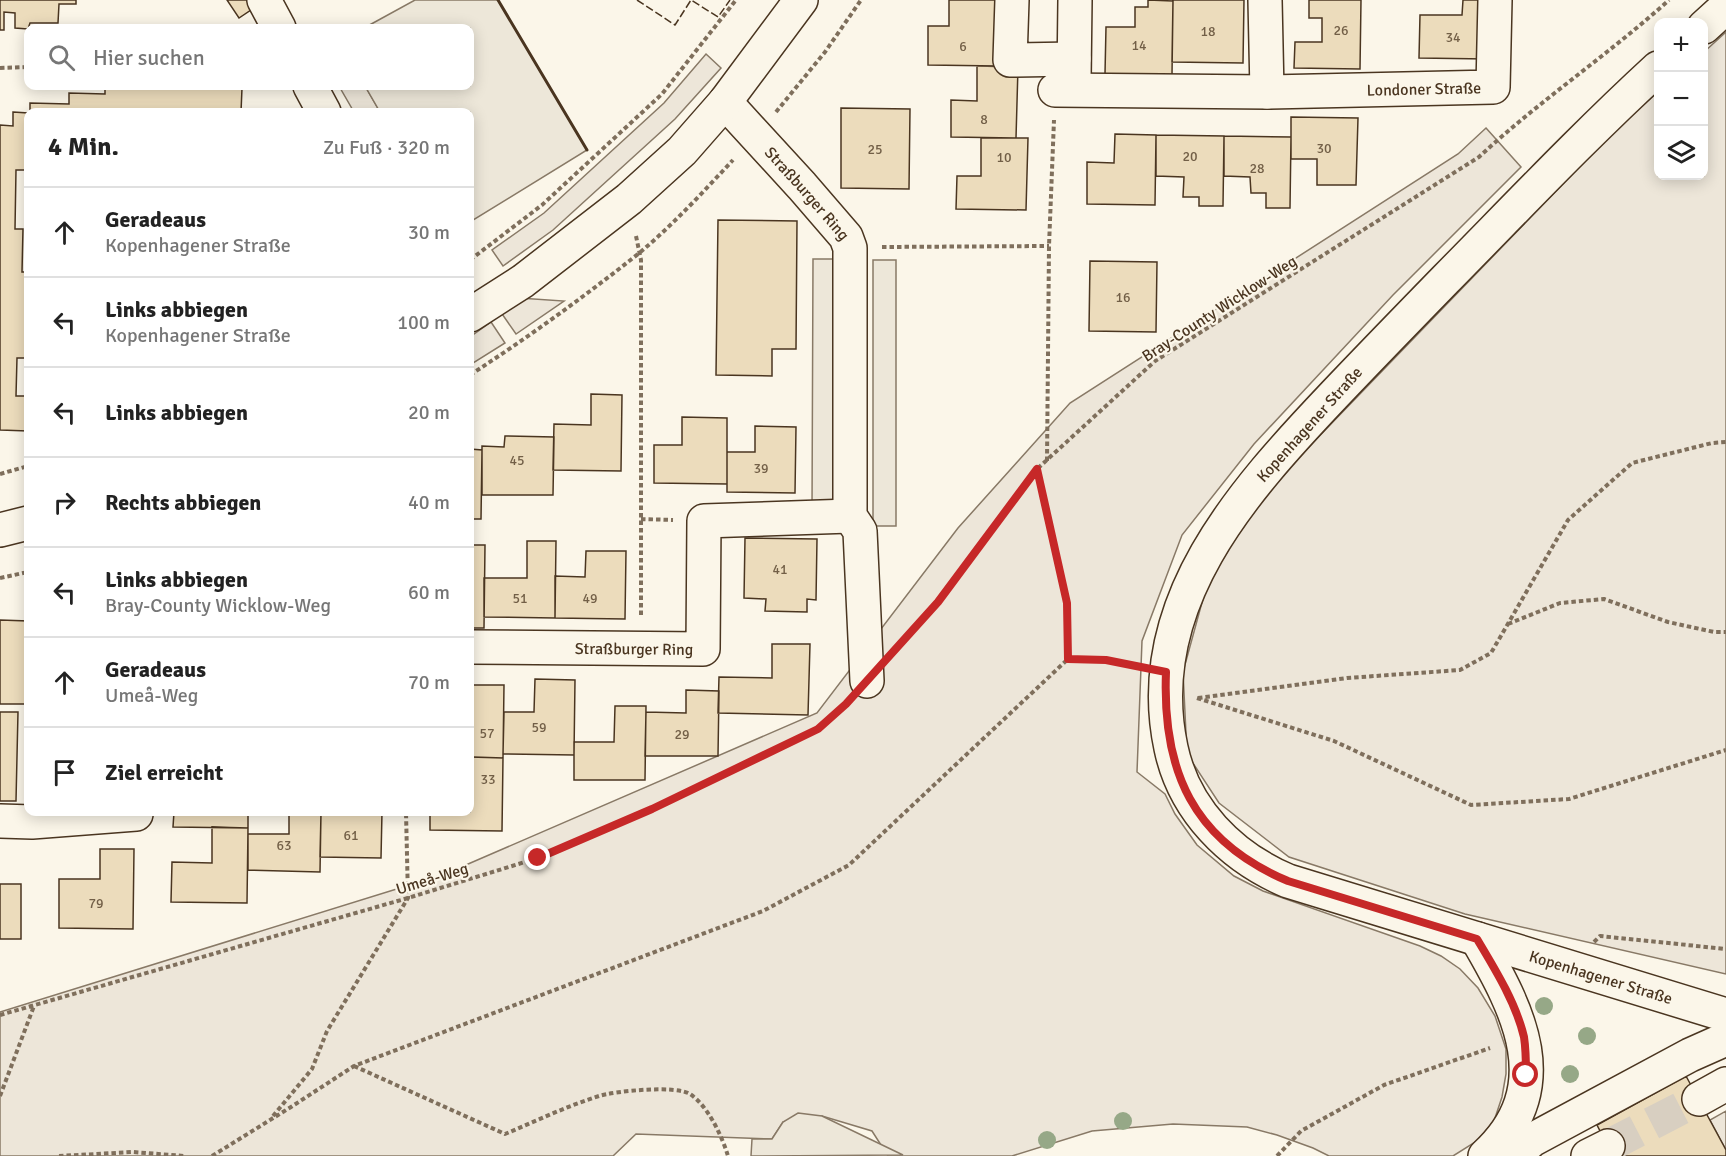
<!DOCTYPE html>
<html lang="de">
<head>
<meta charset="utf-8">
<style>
	body { margin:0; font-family:Signika,sans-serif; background:#f6f6f6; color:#222 }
	.controls { position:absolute; right:18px; top:18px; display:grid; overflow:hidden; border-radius:12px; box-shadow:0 3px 15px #0003 }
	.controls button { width:54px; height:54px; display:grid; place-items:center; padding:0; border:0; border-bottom:2px solid #e0e0e0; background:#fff; color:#222; font:30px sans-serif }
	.stop { position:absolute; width:18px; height:18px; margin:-14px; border:4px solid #c62828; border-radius:50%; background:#fff }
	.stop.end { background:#c62828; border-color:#fff; box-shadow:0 2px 6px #0008 }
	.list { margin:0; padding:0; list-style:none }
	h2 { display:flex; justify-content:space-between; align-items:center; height:78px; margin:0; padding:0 24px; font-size:26px }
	h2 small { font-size:20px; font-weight:400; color:#767676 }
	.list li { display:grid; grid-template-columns:39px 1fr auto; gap:18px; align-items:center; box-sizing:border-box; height:90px; padding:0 24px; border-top:2px solid #e0e0e0 }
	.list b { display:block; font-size:22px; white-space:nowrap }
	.list p { margin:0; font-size:20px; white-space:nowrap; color:#767676 }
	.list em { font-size:20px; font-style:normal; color:#767676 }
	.icon { flex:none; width:33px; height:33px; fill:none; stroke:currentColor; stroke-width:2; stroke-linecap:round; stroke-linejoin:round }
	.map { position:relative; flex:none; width:1726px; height:1156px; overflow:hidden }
	.search { position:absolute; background:#fff; box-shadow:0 3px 15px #0003; left:24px; top:24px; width:450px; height:66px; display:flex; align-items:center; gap:15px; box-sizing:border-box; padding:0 21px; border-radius:12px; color:#767676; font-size:22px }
	.panel { position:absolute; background:#fff; box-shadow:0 3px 15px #0003; left:24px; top:108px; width:450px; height:708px; border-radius:12px }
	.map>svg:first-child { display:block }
	.green { fill:#ede6d9; stroke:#887966; stroke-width:1.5 }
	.parking { fill:#ede7d9; stroke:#887966; stroke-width:1.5 }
	.building { fill:#ecdcbc; stroke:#4a3520; stroke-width:1.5 }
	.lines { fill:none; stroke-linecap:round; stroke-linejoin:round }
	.minor-tunnel { stroke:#d8cfc1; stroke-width:33; stroke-dasharray:33 16; stroke-linecap:butt }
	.minor-casing { stroke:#4a3520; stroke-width:36 }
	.path { stroke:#7f6f5c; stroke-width:4; stroke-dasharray:4.5 3; stroke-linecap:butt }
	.minor { stroke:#fbf6e9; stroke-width:33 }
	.fence { stroke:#4a3520; stroke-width:1.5; stroke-dasharray:8 3; stroke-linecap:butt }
	.wall { stroke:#4a3520; stroke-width:3 }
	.tree { fill:#96a887 }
	.route { stroke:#c62828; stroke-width:8 }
	.labels { text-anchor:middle; stroke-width:4.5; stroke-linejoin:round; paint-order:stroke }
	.number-label { font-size:14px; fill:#725f47 }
	.street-label { font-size:16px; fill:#4a3520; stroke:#fbf6e9 }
</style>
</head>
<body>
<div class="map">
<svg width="1726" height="1156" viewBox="0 0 1726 1156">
	<rect width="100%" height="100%" fill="#fbf6e9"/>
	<path class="green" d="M 1726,32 L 1726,974 L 1465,914 L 1289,857 L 1219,803 L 1187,754 L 1183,672 L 1210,573 L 1271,486 L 1615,130 L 1658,92 L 1658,176 L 1704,176 L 1704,52 Z
		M 706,54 L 721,68 L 675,119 L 553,230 L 503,266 L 492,250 L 544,213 L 664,103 Z
		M 339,86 L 365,86 L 380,112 L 354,112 Z
		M 1486,128 L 1521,167 L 1393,295 L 1254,444 L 1182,535 L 1142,641 L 1137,772 L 1165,794 L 1175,814 L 1197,845 L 1234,876 L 1263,891 L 1420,946 L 1441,956 L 1460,969 L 1478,988 L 1495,1016 L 1506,1049 L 1506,1074 L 1502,1097 L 1494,1121 L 1477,1141 L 1453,1156 L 1329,1156 L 1313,1148 L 1277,1135 L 1247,1127 L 1173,1124 L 1092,1131 L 1012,1156 L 888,1156 L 872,1131 L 822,1116 L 783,1122 L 772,1139 L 636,1134 L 613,1156 L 0,1156 L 0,1012 L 445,874 L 817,713 L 958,528 L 1070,403 L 1458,154 Z
		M 519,298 L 564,301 L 516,334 L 500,311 Z
		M 491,322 L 505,343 L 470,365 L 470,337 Z
		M 1726,1111 L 1726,1150 L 1710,1120 Z"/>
	<path class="parking" d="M 415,0 L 498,0 L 587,150 L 470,222 L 470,112 L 380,112 L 365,86 L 470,86 L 470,28 L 364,28 Z
		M 813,259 L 838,259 L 838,513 L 812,513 Z
		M 873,260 L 896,260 L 896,526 L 873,526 Z
		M 798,1113 L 822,1116 L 903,1155 L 751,1156 L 752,1139 L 772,1139 L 783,1122 Z"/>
	<path class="building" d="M 0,0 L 76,0 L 76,4 L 59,4 L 58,23 L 30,23 L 28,29 L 15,28 L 15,13 L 4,12 L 4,30 L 0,30 Z
		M 227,0 L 253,0 L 257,6 L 239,18 Z
		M 949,0 L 999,0 L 998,66 L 928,65 L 928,26 L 949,26 Z
		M 1148,0 L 1173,1 L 1172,75 L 1105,74 L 1106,27 L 1135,27 L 1135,7 L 1148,7 Z
		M 1244,0 L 1243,63 L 1172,62 L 1173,0 Z
		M 1309,0 L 1361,0 L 1360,69 L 1294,68 L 1295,42 L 1322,42 L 1322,18 L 1309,18 Z
		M 1463,0 L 1488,0 L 1487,59 L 1419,58 L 1420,15 L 1462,15 Z
		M 977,66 L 1018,67 L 1016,138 L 951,137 L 951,100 L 977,101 Z
		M 105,86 L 237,86 L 237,88 L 242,88 L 241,112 L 30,112 L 30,103 L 69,104 L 69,93 L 105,94 Z
		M 841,108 L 910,109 L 909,189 L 841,188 Z
		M 13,112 L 28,113 L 28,170 L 16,170 L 15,229 L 23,229 L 22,272 L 28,272 L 28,358 L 17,358 L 16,396 L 28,396 L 28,389 L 28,431 L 0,430 L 0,125 L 13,126 Z
		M 1291,117 L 1358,118 L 1356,185 L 1317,185 L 1317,159 L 1291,159 Z
		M 1115,134 L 1156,135 L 1155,205 L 1087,204 L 1087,162 L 1114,163 Z
		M 1156,135 L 1224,136 L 1223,206 L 1199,206 L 1199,197 L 1183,197 L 1184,177 L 1156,176 Z
		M 1224,136 L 1291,137 L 1290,208 L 1266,208 L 1266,193 L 1251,193 L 1250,177 L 1224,176 Z
		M 981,138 L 1028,138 L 1026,210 L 956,209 L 957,176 L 981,176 Z
		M 718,220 L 797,221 L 796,349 L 772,349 L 772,376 L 716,375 Z
		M 1090,261 L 1157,262 L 1156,332 L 1089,331 Z
		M 591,394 L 622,395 L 621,471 L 553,470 L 554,424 L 591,425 Z
		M 682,417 L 727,418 L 727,484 L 654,483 L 654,445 L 682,445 Z
		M 755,426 L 796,427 L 795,493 L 727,492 L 727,452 L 755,452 Z
		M 505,436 L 554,437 L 553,495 L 482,495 L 482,446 L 504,447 Z
		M 470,449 L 482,450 L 481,519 L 470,519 Z
		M 745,538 L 817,539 L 816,600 L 807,599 L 807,612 L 765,611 L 766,599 L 744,598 Z
		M 527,541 L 556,541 L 555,618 L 484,617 L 484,578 L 527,578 Z
		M 470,545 L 485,545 L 484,628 L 470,628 Z
		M 586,551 L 626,551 L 625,619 L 555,618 L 555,576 L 585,577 Z
		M 0,620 L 28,621 L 28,704 L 0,704 Z
		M 772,644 L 810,644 L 808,715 L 718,713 L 719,677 L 772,678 Z
		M 535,679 L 575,680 L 574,755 L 503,754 L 504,712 L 534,712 Z
		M 470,685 L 504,685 L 503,758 L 470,757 Z
		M 686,690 L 719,691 L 718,756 L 645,756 L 646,712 L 686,713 Z
		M 615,706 L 646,706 L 645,780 L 574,780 L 574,742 L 614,742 Z
		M 0,712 L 18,712 L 16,801 L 0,801 Z
		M 473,757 L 503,758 L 502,831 L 430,830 L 430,812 L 470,812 L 470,799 L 473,800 Z
		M 174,812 L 248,812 L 248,828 L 173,827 Z
		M 289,812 L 321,812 L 320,872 L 248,870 L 248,834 L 289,834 Z
		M 354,812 L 392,812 L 382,812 L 381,858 L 320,857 L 321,813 L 354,813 Z
		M 212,827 L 248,828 L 247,903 L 171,902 L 172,862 L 212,863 Z
		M 100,849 L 134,849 L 133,929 L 59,928 L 59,879 L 100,879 Z
		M 0,884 L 21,884 L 21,939 L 0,939 Z
		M 1686,1076 L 1726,1150 L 1726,1156 L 1613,1156 L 1597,1125 Z"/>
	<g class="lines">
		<path class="minor-tunnel" d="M 1608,1146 L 1699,1099"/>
		<defs>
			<g id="minor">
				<path d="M 264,0 L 279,28"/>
				<path d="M 1012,0 L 1010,60 L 1074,59"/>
				<path d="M 1265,0 L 1267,92"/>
				<path d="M 1704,27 L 1726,7"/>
				<path id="s1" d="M 1658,68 C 1584,136 1515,209 1445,280 C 1408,318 1371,356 1334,395 C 1243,491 1140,604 1171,748 C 1184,810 1231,857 1288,881 L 1726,1015"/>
				<path d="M 1074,79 L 1075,0"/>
				<path d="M 310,86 L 324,112"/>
				<path id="s2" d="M 1055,90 L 1267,92 L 1493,87 L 1495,0"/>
				<path id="s3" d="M 725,102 L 802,186 L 846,237 L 850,248 L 850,516 L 860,531 L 867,681"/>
				<path d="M 470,315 L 523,281 L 629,199 L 682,151 L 725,102 L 801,0"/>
				<path d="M 0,530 L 28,523"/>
				<path id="s4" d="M 470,647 L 703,649 L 704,521 L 850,516"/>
				<path d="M 0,821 L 32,822 L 136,814 L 136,812"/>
				<path d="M 1477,939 C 1519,1011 1559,1088 1485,1156"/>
				<path d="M 1699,1099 L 1726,1084"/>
				<path d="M 1514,1156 L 1532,1140 L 1690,1055 L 1726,1039"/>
				<path d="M 1588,1156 L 1608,1146"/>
			</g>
		</defs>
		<use href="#minor" class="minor-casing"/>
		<path class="path" d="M 148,28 L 180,28
			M 0,68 L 28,67
			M 776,112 L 825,52 L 861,0
			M 636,236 L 641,260 L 641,618
			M 882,247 L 1049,246
			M 470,260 L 542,205 L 662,94 L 736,0
			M 470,375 C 527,338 584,297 638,254 C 672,226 703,192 733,160
			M 1047,461 L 1049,246 L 1054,120
			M 1037,469 L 1067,603 L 1068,659
			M 0,474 L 28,466
			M 641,519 L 673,520
			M 0,578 L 28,572
			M 1508,624 L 1560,603 L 1604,599 L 1668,622 L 1714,632 L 1726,632
			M 899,645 L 938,602 L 1037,469 L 1155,361 L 1479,157 C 1539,101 1608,55 1669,0
			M 1197,698 L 1334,741 L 1471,805 L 1569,799 L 1726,750
			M 1198,698 L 1347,678 L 1460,670 L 1491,653 L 1568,520 L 1632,463 L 1712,443 L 1726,442
			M 1594,942 L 1600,936 L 1726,949
			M 0,1015 L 408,898 L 538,858 L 652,809 L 818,729 L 846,704
			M 354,1066 L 505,1134 C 536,1121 567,1106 599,1096 C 615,1091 676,1085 690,1094 C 708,1106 722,1136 728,1156
			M 0,1096 L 34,1006
			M 273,1116 L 312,1069 L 327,1031 L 408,898 L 406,812
			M 59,1156 L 133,1152 L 184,1156
			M 212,1156 L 291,1107 L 354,1066 L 763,911 L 849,865 L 1068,659 L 1106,660 L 1137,666
			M 1277,1156 L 1301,1131 L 1384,1085 L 1490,1048"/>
		<use href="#minor" class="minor"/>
		<path class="fence" d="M 637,0 L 675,25 L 691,0 L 718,17 L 730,0"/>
		<path class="wall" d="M 498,0 L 587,150"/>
	</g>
	<g class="tree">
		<circle cx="1544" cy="1006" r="9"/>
		<circle cx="1587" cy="1036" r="9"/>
		<circle cx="1570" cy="1074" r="9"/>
		<circle cx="1123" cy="1121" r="9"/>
		<circle cx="1047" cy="1140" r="9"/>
	</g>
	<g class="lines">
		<path class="route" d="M 538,858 L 652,809 L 818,729 L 846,704 L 938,602 L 1037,469 L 1067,603 L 1068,659 L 1106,660 L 1166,672 C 1162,771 1193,841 1288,881 L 1477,939 C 1495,969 1516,1003 1524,1037 C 1526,1050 1526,1062 1526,1075"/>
	</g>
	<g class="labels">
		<g class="number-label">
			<text x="1341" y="35">26</text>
			<text x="1208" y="36">18</text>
			<text x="1453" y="42">34</text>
			<text x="1139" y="50">14</text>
			<text x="963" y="51">6</text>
			<text x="984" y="124">8</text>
			<text x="1324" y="153">30</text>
			<text x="875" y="154">25</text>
			<text x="1190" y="161">20</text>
			<text x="1004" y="162">10</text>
			<text x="1257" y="173">28</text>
			<text x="1123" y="302">16</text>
			<text x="517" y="465">45</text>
			<text x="761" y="473">39</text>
			<text x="780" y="574">41</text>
			<text x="520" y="603">51</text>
			<text x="590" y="603">49</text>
			<text x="539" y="732">59</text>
			<text x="487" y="738">57</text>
			<text x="682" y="739">29</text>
			<text x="488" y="784">33</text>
			<text x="351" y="840">61</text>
			<text x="284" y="850">63</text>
			<text x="96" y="908">79</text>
		</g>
		<g class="street-label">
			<text dy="6" stroke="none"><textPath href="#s2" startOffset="369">Londoner Straße</textPath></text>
			<text dy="6" stroke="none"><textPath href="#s3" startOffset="123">Straßburger Ring</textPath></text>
			<text transform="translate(1219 308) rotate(-33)" y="6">Bray-County Wicklow-Weg</text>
			<text transform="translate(1309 424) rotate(-48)" y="6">Kopenhagener Straße</text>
			<text dy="6" stroke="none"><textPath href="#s4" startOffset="164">Straßburger Ring</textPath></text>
			<text transform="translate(432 878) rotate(-17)" y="6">Umeå-Weg</text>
			<text dy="6" stroke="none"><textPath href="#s1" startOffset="1378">Kopenhagener Straße</textPath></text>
		</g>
	</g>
</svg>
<div class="controls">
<button>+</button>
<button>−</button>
<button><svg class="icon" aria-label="layers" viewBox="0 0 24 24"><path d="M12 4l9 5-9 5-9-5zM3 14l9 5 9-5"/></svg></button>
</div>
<div class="stop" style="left:1526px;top:1075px"></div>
<div class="stop end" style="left:538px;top:858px"></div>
<div class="search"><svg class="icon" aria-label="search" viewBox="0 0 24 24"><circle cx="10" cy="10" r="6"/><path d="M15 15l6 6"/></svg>Hier suchen</div>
<section class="panel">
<h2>4 Min.<small>Zu Fuß · 320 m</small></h2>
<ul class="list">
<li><svg class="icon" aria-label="ahead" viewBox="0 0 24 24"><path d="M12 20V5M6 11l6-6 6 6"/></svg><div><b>Geradeaus</b><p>Kopenhagener Straße</p></div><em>30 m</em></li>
<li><svg class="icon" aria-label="left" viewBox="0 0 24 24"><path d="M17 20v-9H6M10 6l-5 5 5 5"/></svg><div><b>Links abbiegen</b><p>Kopenhagener Straße</p></div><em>100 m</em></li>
<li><svg class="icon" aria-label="left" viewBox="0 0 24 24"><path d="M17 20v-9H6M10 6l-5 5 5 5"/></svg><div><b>Links abbiegen</b></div><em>20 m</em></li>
<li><svg class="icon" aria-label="right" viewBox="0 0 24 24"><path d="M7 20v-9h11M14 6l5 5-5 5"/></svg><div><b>Rechts abbiegen</b></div><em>40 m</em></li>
<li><svg class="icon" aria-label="left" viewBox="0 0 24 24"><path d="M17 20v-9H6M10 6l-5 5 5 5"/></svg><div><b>Links abbiegen</b><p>Bray-County Wicklow-Weg</p></div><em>60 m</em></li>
<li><svg class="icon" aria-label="ahead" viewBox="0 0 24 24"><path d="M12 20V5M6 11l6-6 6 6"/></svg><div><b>Geradeaus</b><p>Umeå-Weg</p></div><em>70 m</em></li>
<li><svg class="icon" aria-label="arrive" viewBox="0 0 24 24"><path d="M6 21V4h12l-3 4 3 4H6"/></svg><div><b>Ziel erreicht</b></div></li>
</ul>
</section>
</div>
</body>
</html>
